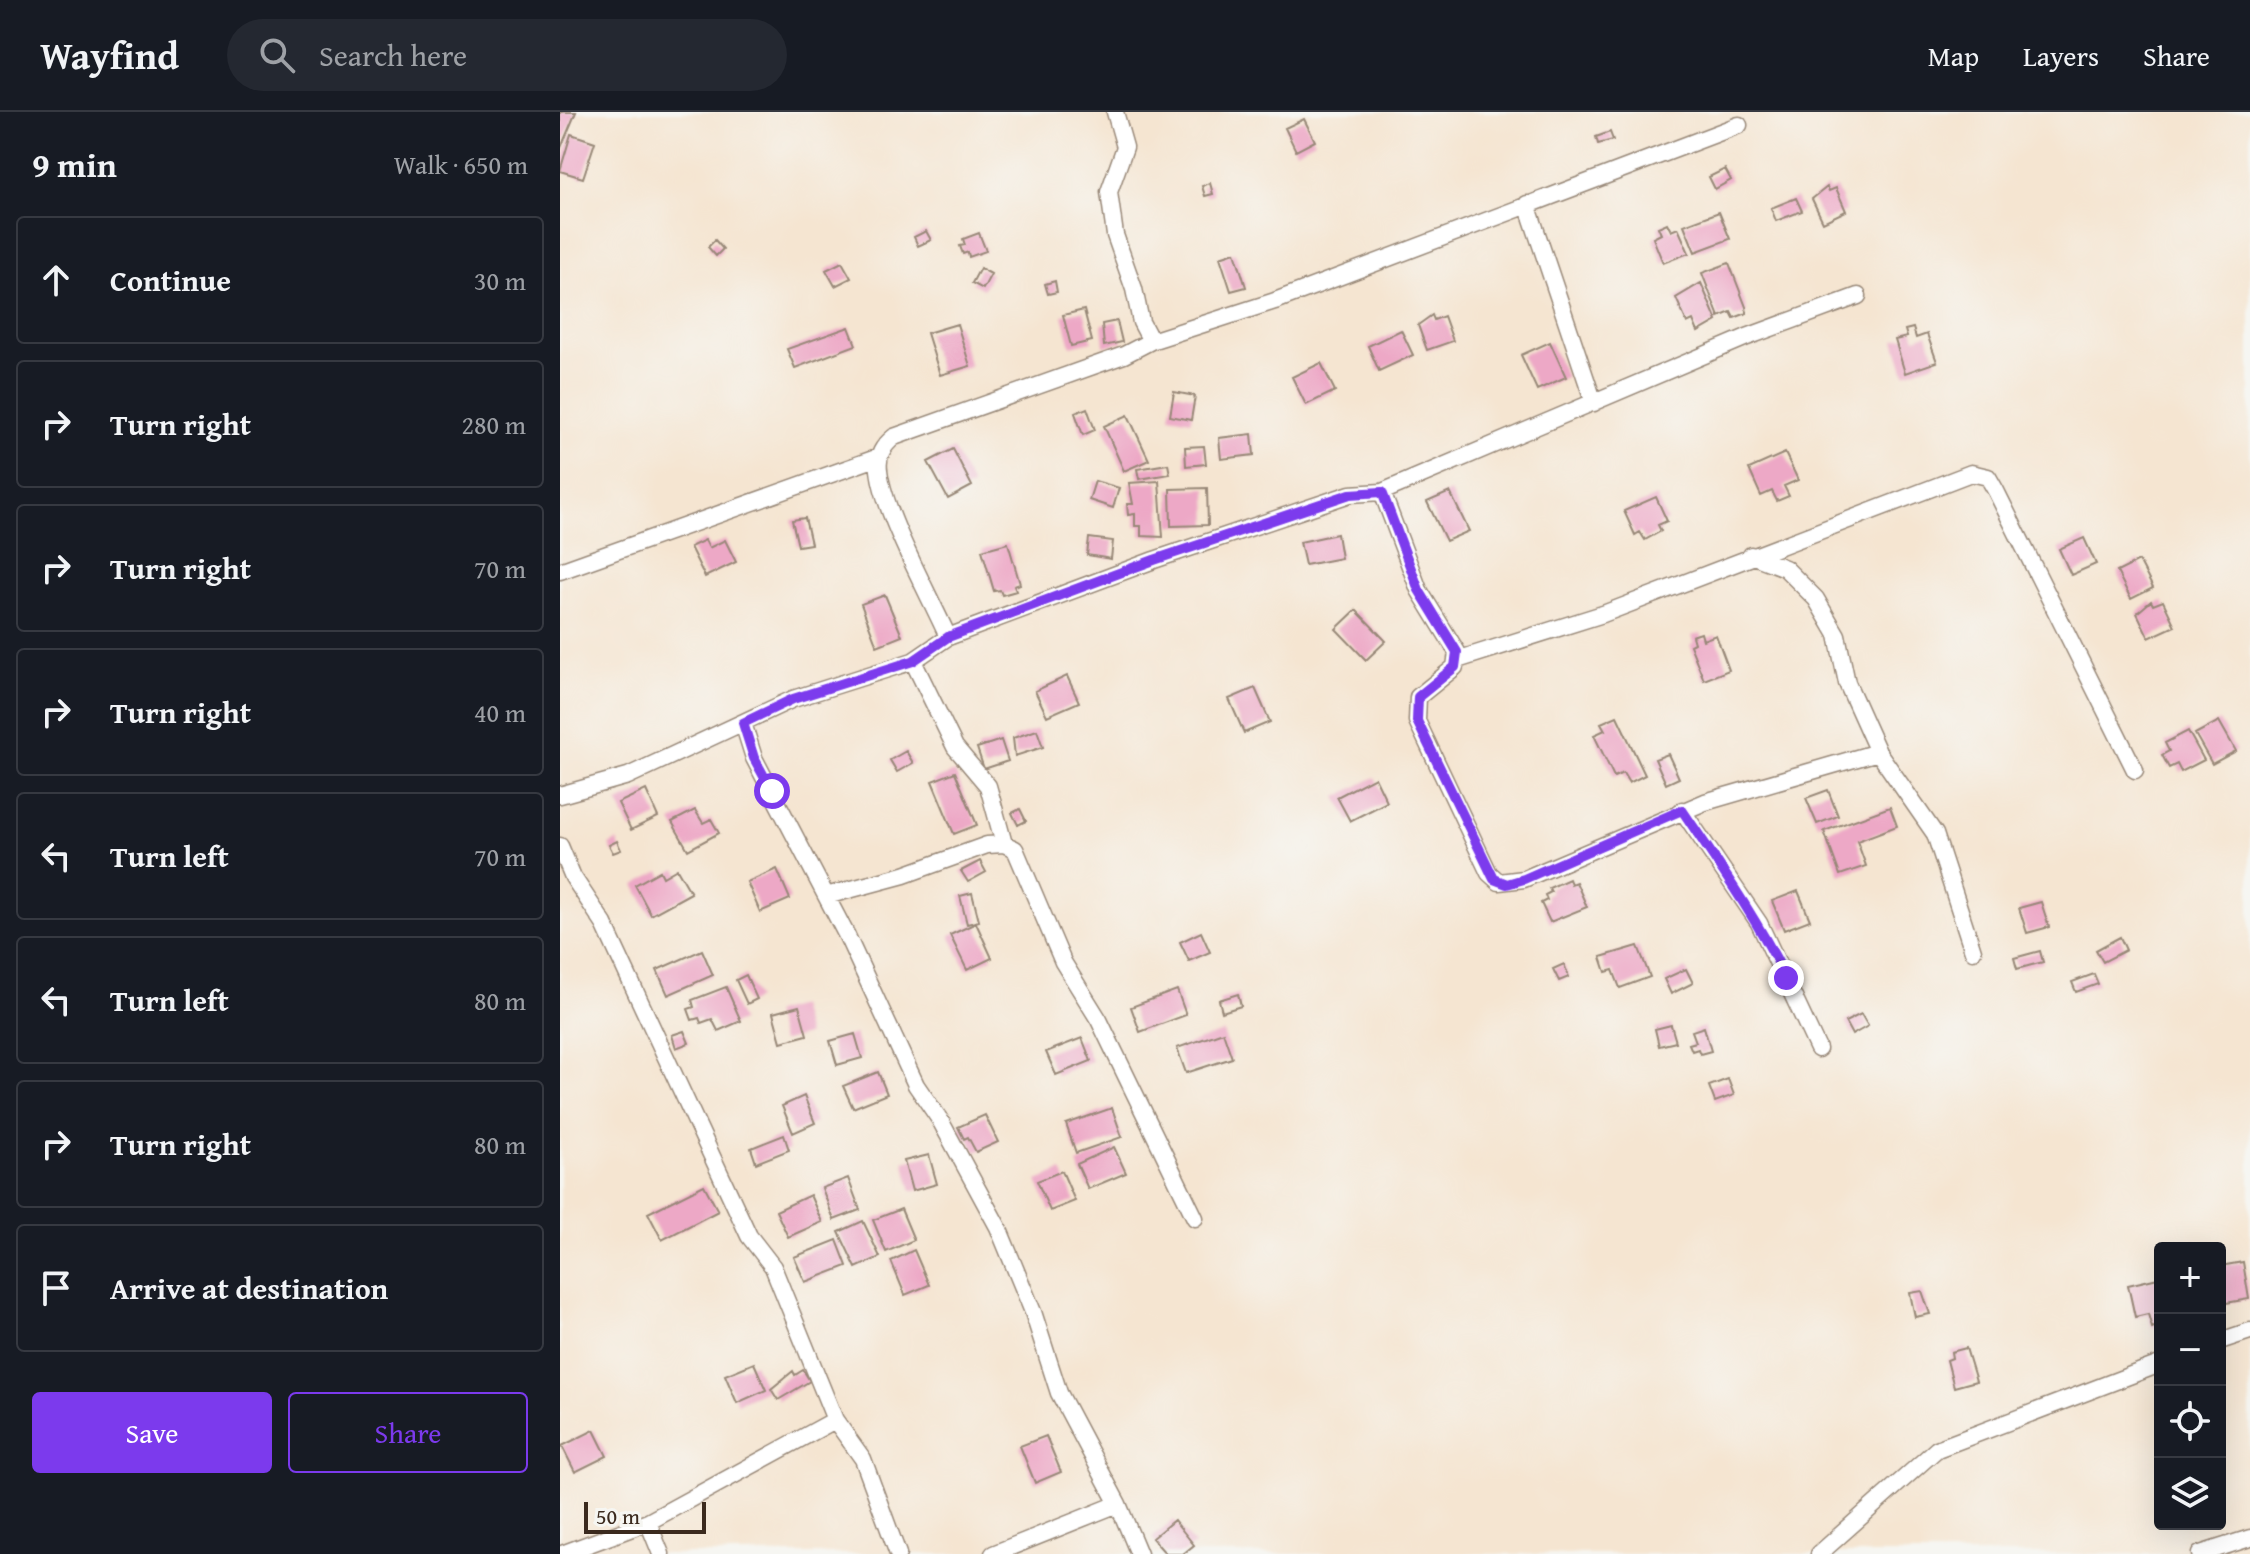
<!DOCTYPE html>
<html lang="en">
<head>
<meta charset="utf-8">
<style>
	body { margin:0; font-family:"Gentium Book Plus",serif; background:#242831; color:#f1f3f6 }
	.controls { position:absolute; right:24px; bottom:24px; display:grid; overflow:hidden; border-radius:8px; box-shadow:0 8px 32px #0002 }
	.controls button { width:72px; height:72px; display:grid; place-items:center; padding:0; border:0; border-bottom:2px solid #363941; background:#171b24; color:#f1f3f6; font:40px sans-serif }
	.scale { position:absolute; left:24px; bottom:20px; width:122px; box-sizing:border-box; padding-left:8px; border:4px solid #3b2a1e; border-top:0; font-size:22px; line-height:28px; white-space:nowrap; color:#3b2a1e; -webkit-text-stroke:6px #f6f6f2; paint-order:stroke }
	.stop { position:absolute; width:24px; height:24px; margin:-18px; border:6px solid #7c3aed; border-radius:50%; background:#fff }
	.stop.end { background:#7c3aed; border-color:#fff; box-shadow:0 2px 8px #0008 }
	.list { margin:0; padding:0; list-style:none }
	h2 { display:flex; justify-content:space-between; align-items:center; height:104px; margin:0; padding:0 32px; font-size:34px }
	h2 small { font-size:26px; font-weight:400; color:#9ea1a6 }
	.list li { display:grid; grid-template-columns:52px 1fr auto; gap:24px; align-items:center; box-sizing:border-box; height:128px; margin:0 16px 16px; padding:0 16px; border:2px solid #363941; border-radius:8px }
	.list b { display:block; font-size:30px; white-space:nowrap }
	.list em { font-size:26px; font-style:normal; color:#9ea1a6 }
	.actions { display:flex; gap:16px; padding:24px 32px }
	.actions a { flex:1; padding:18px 0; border:2px solid #7c3aed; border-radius:8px; text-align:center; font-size:28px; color:#7c3aed }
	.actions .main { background:#7c3aed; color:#fff }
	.icon { flex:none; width:44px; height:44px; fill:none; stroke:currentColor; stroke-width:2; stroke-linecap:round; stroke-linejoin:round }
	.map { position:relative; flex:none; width:1690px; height:1442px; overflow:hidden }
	header { display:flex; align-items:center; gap:48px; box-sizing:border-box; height:112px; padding:0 40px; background:#171b24; border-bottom:2px solid #363941 }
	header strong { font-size:38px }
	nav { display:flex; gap:44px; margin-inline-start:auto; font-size:28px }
	.search { width:560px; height:72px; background:#242831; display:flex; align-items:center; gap:20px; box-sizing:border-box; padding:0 28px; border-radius:44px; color:#9ea1a6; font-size:30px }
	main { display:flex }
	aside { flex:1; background:#171b24 }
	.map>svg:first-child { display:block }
	.building { fill:#eda8c6 }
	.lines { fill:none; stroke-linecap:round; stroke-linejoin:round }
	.minor-casing { stroke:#988878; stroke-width:19 }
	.minor { stroke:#fff; stroke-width:16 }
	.route { stroke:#7c3aed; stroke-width:10 }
</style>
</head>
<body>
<header>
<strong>Wayfind</strong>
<div class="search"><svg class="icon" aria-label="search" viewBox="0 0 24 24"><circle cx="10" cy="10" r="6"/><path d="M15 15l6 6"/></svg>Search here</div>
<nav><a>Map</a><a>Layers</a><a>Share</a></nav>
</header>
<main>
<aside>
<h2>9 min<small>Walk · 650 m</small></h2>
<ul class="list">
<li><svg class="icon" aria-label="ahead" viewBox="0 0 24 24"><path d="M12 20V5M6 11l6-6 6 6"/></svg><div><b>Continue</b></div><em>30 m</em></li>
<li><svg class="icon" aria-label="right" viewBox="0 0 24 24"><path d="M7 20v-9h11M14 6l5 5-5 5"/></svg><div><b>Turn right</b></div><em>280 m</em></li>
<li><svg class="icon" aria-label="right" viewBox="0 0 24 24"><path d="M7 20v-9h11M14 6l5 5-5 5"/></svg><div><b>Turn right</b></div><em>70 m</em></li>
<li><svg class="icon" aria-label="right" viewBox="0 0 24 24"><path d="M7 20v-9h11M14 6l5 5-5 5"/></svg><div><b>Turn right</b></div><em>40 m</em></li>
<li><svg class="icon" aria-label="left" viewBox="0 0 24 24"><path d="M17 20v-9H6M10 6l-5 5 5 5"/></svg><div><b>Turn left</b></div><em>70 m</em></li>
<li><svg class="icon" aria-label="left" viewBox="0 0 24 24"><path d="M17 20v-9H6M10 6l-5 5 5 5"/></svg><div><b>Turn left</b></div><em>80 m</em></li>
<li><svg class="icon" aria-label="right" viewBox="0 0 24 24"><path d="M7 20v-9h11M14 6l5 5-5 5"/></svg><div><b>Turn right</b></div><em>80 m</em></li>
<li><svg class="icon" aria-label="arrive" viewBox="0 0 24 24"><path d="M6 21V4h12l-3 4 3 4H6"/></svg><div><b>Arrive at destination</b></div></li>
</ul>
<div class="actions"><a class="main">Save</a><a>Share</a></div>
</aside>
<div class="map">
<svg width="1690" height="1442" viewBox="0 0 1690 1442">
	<rect width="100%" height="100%" fill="#f6f6f2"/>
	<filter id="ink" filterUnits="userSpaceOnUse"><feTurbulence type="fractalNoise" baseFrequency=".0125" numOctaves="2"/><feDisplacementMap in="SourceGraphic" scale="16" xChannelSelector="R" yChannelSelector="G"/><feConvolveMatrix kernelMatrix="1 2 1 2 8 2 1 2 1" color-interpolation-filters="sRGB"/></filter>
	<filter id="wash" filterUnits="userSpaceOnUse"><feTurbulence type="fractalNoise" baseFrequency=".006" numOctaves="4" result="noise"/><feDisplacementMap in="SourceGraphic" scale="32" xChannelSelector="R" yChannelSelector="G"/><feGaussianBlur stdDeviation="1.8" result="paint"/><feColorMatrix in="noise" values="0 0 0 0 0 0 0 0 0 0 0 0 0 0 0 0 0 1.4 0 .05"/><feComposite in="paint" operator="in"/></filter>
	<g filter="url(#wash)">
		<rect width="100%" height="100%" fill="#f5e5d1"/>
		<g id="blocks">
			<path class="building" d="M 0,0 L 16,0 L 0,38 Z
				M 744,7 L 755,29 L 736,39 L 725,16 Z
				M 1050,20 L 1053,28 L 1038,32 L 1036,25 Z
				M 11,22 L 35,30 L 23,66 L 0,59 Z
				M 1165,57 L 1171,68 L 1155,77 L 1149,65 Z
				M 650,71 L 653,82 L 645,84 L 642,74 Z
				M 1267,75 L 1269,79 L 1276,76 L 1286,99 L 1263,110 L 1252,87 Z
				M 1236,86 L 1242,99 L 1216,109 L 1211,96 Z
				M 1159,100 L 1170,127 L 1135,140 L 1124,113 Z
				M 1107,111 L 1111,119 L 1118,116 L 1129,141 L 1103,151 L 1093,126 L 1101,122 L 1098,115 Z
				M 366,119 L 371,128 L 358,134 L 354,125 Z
				M 419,121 L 426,139 L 409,145 L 408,140 L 403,142 L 400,134 L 405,133 L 403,127 Z
				M 155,128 L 163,137 L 156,144 L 148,135 Z
				M 675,140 L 686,175 L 671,179 L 660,145 Z
				M 282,150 L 291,166 L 275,174 L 266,158 Z
				M 1169,151 L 1186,195 L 1187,201 L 1174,206 L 1171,200 L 1159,205 L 1142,161 Z
				M 420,156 L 431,162 L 423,177 L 412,171 Z
				M 495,169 L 497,180 L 488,182 L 485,172 Z
				M 1141,171 L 1157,209 L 1138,220 L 1133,208 L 1127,211 L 1116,186 Z
				M 524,198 L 532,229 L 511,234 L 503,203 Z
				M 872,203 L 874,208 L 884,204 L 893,229 L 867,238 L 858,213 Z
				M 557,209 L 562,230 L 544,234 L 542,212 Z
				M 397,212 L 410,254 L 380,263 L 367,221 Z
				M 289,215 L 296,233 L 235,256 L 227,237 Z
				M 1353,216 L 1356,226 L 1367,222 L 1377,250 L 1345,261 L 1335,228 L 1347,225 L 1345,218 Z
				M 841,218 L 853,243 L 819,259 L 808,234 Z
				M 990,230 L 1006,265 L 977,278 L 961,243 Z
				M 761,251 L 775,279 L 746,293 L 732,265 Z
				M 614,280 L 635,284 L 631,308 L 610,304 Z
				M 527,296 L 535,318 L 523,323 L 515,301 Z
				M 568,303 L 589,348 L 564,359 L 544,314 Z
				M 692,322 L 694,343 L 661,347 L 659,326 Z
				M 644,334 L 646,352 L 626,354 L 625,335 Z
				M 393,337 L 412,374 L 388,387 L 368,350 Z
				M 1225,341 L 1238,368 L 1224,374 L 1229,384 L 1217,389 L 1212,379 L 1201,384 L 1189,357 Z
				M 608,352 L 610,362 L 579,367 L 577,357 Z
				M 535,369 L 559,376 L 553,396 L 529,388 Z
				M 599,369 L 603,425 L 581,424 L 581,414 L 575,414 L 575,402 L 568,403 L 567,392 L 573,392 L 569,371 Z
				M 647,376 L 648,413 L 611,414 L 610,377 Z
				M 890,380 L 909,419 L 886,429 L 867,390 Z
				M 1096,385 L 1107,409 L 1098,413 L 1101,419 L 1085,428 L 1080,420 L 1075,423 L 1064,399 Z
				M 245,406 L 251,432 L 238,434 L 232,408 Z
				M 777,422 L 781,446 L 745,453 L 740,430 Z
				M 529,426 L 553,429 L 551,447 L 527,443 Z
				M 1524,426 L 1536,452 L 1511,463 L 1499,437 Z
				M 145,428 L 149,436 L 165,428 L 176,450 L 145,465 L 130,435 Z
				M 448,431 L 460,472 L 454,474 L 456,479 L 442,483 L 440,478 L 434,479 L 422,438 Z
				M 1579,449 L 1593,476 L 1571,487 L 1557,460 Z
				M 325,483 L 342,524 L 317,534 L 301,492 Z
				M 1591,489 L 1593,493 L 1603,489 L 1615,514 L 1589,526 L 1577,501 Z
				M 796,498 L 826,529 L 806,548 L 776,517 Z
				M 1141,521 L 1143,528 L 1156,523 L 1169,558 L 1144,568 L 1130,533 L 1134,531 L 1132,524 Z
				M 507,564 L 519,590 L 487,604 L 475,579 Z
				M 695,576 L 710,610 L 684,621 L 669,587 Z
				M 1057,604 L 1085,663 L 1069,671 L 1063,661 L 1054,665 L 1034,623 L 1045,618 L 1041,611 Z
				M 1659,609 L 1676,639 L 1652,652 L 1635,622 Z
				M 477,618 L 483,635 L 455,644 L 453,626 Z
				M 1628,619 L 1644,648 L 1621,660 L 1617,652 L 1609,656 L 1602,643 L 1609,639 L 1605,631 Z
				M 441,628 L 448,649 L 424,657 L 417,636 Z
				M 346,639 L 353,651 L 337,660 L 330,648 Z
				M 1108,642 L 1119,666 L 1106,672 L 1095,647 Z
				M 395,660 L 417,713 L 394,722 L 372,669 Z
				M 815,665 L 827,690 L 790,709 L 777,685 Z
				M 86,678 L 98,705 L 71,718 L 58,691 Z
				M 1268,678 L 1278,704 L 1257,712 L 1246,686 Z
				M 1330,695 L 1337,714 L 1297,729 L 1306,754 L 1280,763 L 1264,719 Z
				M 460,697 L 466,709 L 458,713 L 452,701 Z
				M 135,698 L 143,711 L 151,707 L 159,721 L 128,738 L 112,710 Z
				M 57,729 L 61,738 L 53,741 L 49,733 Z
				M 420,749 L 426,760 L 408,770 L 401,759 Z
				M 117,757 L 131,781 L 91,803 L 75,773 L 100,759 L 103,765 Z
				M 217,757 L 230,787 L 200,800 L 187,770 Z
				M 1009,767 L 1011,772 L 1016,770 L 1027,795 L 990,810 L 981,791 L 987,788 L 985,783 L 991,780 L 989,776 Z
				M 1238,779 L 1250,808 L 1224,818 L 1212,789 Z
				M 412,781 L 419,809 L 407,812 L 400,784 Z
				M 1481,790 L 1489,815 L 1467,821 L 1459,796 Z
				M 416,811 L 432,846 L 407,858 L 390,823 Z
				M 641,820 L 650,840 L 629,849 L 620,830 Z
				M 1560,825 L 1566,838 L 1543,850 L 1536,838 Z
				M 1078,834 L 1090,865 L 1060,876 L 1053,858 L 1046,860 L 1041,845 Z
				M 142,838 L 153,863 L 108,883 L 97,858 Z
				M 1480,839 L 1483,850 L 1457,857 L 1454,846 Z
				M 1004,852 L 1009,865 L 999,869 L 993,857 Z
				M 1126,857 L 1133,871 L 1111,882 L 1104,867 Z
				M 1534,862 L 1538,872 L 1516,880 L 1512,870 Z
				M 186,863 L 197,887 L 187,892 L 176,868 Z
				M 166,875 L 181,909 L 158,919 L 152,907 L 141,911 L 139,906 L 132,908 L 128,897 L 134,895 L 132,888 Z
				M 617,878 L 626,903 L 580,920 L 571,895 Z
				M 678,882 L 681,894 L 662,900 L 659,888 Z
				M 239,894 L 247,923 L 221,930 L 213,901 Z
				M 1301,902 L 1308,914 L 1292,923 L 1285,910 Z
				M 1111,913 L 1116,930 L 1099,934 L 1095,917 Z
				M 1144,915 L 1151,939 L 1140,942 L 1138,937 L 1132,939 L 1129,932 L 1136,930 L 1132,919 Z
				M 124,919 L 129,931 L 116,936 L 112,923 Z
				M 663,920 L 672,946 L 626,961 L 617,936 Z
				M 295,922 L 302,946 L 277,953 L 270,929 Z
				M 522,926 L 531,949 L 496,963 L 486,940 Z
				M 318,960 L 327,982 L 293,996 L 283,974 Z
				M 1168,967 L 1174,983 L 1155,990 L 1149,974 Z
				M 244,984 L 255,1011 L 233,1021 L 222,994 Z
				M 552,996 L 562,1025 L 516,1041 L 506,1012 Z
				M 425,1003 L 438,1030 L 416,1040 L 408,1025 L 404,1027 L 398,1015 Z
				M 224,1023 L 229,1038 L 196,1051 L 191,1036 Z
				M 554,1035 L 566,1061 L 528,1077 L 517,1052 Z
				M 369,1043 L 377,1072 L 352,1079 L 344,1049 Z
				M 502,1059 L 515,1089 L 490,1099 L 477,1069 Z
				M 288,1066 L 300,1098 L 274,1108 L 262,1076 Z
				M 144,1073 L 158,1099 L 102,1128 L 88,1101 Z
				M 250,1083 L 262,1110 L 228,1125 L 216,1099 Z
				M 341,1097 L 354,1128 L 326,1140 L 313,1108 Z
				M 303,1109 L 320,1145 L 296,1156 L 279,1120 Z
				M 277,1128 L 287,1154 L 245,1170 L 234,1145 Z
				M 354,1138 L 369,1173 L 345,1183 L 331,1149 Z
				M 1683,1150 L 1689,1187 L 1660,1192 L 1660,1154 Z
				M 1598,1166 L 1600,1213 L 1592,1216 L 1588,1202 L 1575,1205 L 1568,1173 Z
				M 1362,1179 L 1370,1202 L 1355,1205 L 1350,1181 Z
				M 1406,1236 L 1416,1269 L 1394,1275 L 1387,1248 L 1392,1246 L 1391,1240 Z
				M 194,1251 L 206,1278 L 177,1291 L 165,1263 Z
				M 243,1258 L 250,1269 L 218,1288 L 211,1277 L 233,1259 L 235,1263 Z
				M 34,1318 L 47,1344 L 15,1360 L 2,1334 Z
				M 486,1324 L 501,1360 L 475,1371 L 460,1334 Z
				M 614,1408 L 634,1433 L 623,1442 L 606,1442 L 592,1426 Z"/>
		</g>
	</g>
	<g filter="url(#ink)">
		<use href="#blocks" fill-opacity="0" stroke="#988878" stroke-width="2"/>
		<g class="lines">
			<defs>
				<path id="minor" d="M 555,0 L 565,35 L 549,80 L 555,123 L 574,177 L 581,210 L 591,229
					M 967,92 L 1034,291
					M 822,380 L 859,478 L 897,540 L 895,555 L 858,585 L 857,609 L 929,761 L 939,770 L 964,767 L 1145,690 L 1318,640
					M 1191,443 L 1225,456 L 1256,487 L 1277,523 L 1287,571 L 1318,640 L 1375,722 L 1413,839
					M 0,459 L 319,345
					M 388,525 C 369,482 324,402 319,358 C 317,343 323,334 334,325 L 564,243 L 591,229 L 715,189 L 1179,13
					M 897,548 L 1043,502 L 1411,361 L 1428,365 L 1436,379 L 1575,658
					M 353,549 L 395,635 L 428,674 L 444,732
					M 183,611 L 194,646 L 287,824 L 356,973 L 380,1008 L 438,1115 L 473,1200 L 499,1281 L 558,1392 L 579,1442
					M 0,683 L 68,664 L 233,587 L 353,549 L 388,525 L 594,448 L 790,382 L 822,380 L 1187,225 L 1298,184
					M 1122,698 L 1199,811 L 1258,937
					M 0,734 L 13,765 L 44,812 L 189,1124 L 213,1155 L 275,1308 L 303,1347 L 338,1442
					M 266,784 L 344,763 L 427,733 L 444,732 L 455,737 L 503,850 L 539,908 L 635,1106
					M 1660,1229 L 1690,1219
					M 88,1410 L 101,1442
					M 2,1442 L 88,1410 L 275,1308
					M 433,1442 L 558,1392
					M 1259,1442 L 1377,1337 L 1600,1252
					M 1640,1442 L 1690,1426"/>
			</defs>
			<use href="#minor" class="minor-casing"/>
			<use href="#minor" class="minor"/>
		</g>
	</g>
	<g class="lines" filter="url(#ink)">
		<path class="route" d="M 212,679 L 194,646 L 183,611 L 233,587 L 353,549 L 388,525 L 594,448 L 790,382 L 822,380 L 859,478 L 897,540 L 895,555 L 858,585 L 857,609 L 934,767 L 947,772 L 964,767 L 1122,698 C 1159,753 1197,807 1226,866"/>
	</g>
</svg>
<div class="controls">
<button>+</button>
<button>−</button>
<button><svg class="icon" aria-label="locate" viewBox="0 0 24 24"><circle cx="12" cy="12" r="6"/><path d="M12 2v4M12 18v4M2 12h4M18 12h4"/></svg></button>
<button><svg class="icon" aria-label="layers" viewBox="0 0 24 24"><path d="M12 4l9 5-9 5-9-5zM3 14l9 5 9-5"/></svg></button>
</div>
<div class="scale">50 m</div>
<div class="stop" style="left:212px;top:679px"></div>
<div class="stop end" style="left:1226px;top:866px"></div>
</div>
</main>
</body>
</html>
